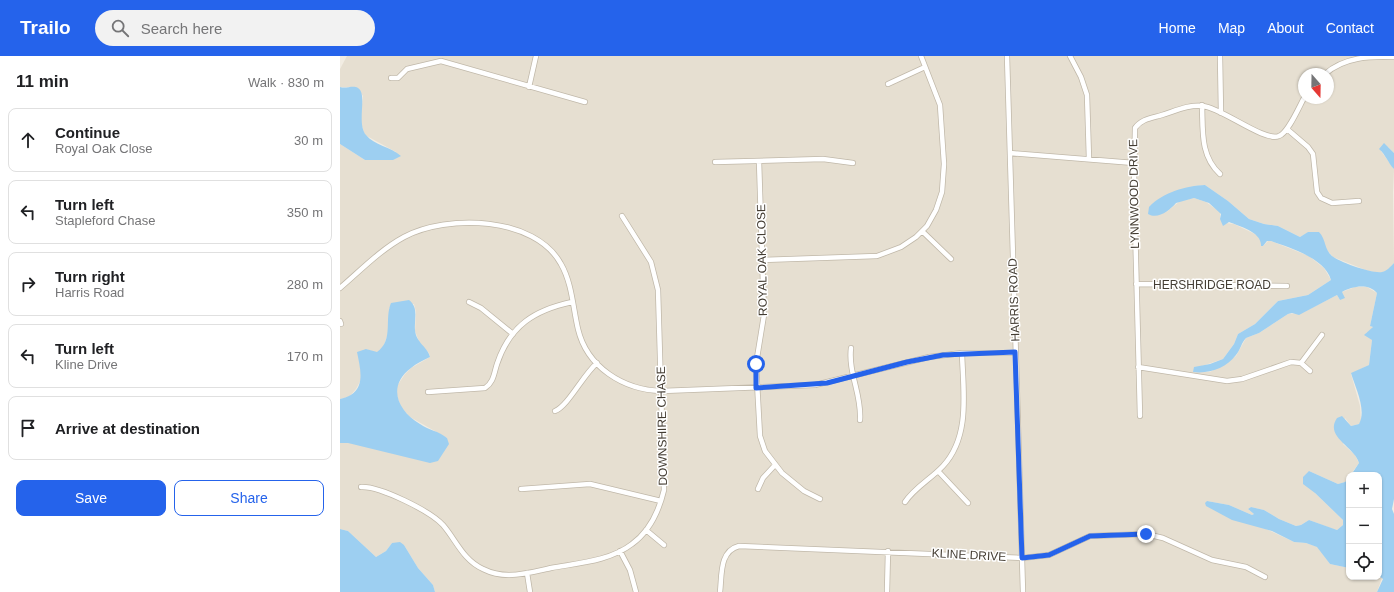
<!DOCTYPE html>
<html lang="en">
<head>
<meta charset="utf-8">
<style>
	body { margin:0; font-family:Arial,sans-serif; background:#f2f2f2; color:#202124 }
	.controls { position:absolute; right:12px; bottom:12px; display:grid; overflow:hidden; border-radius:8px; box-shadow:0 1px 3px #0004 }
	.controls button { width:36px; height:36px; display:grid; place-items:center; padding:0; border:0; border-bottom:1px solid #e0e0e0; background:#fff; color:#202124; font:20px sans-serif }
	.compass { position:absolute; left:958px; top:12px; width:36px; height:36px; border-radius:50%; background:#fff; box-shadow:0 1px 3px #0004; rotate:160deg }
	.stop { position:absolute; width:12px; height:12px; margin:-9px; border:3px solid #2563eb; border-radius:50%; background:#fff }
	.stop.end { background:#2563eb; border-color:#fff; box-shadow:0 1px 4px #0008 }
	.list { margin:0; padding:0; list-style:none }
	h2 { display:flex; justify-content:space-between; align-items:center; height:52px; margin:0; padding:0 16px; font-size:17px }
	h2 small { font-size:13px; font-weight:400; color:#757577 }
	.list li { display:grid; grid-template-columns:26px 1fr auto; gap:12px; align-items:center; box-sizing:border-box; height:64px; margin:0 8px 8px; padding:0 8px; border:1px solid #e0e0e0; border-radius:8px }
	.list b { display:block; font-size:15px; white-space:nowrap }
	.list p { margin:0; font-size:13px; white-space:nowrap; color:#757577 }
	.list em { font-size:13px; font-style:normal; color:#757577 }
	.actions { display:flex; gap:8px; padding:12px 16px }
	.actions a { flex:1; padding:9px 0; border:1px solid #2563eb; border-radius:8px; text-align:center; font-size:14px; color:#2563eb }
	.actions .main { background:#2563eb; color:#fff }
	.icon { flex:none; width:22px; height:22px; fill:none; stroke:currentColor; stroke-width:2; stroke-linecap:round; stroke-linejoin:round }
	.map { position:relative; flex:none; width:1054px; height:536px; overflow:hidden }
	header { display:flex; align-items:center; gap:24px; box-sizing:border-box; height:56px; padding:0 20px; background:#2563eb; color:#fff }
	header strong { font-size:19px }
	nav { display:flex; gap:22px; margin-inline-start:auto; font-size:14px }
	.search { width:280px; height:36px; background:#f2f2f2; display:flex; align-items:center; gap:10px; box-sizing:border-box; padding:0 14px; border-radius:22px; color:#757577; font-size:15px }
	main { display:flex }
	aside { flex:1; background:#fff }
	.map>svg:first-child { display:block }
	.residential { fill:#e6dfd1; fill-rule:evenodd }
	.water { fill:#9dcff1 }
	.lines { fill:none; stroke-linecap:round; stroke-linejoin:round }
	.street-casing { stroke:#c0b8a9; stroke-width:6 }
	.street { stroke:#fff; stroke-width:4.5 }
	.route { stroke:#2563eb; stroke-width:5 }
	.labels { text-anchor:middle; stroke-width:3; stroke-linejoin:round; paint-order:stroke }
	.street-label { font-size:12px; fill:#443d33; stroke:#fff }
</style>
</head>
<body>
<header>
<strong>Trailo</strong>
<div class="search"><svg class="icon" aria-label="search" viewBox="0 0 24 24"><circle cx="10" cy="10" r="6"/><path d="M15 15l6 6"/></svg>Search here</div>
<nav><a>Home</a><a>Map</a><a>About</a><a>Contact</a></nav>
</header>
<main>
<aside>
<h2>11 min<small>Walk · 830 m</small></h2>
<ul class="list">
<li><svg class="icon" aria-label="ahead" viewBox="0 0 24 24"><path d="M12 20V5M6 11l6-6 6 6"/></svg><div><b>Continue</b><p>Royal Oak Close</p></div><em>30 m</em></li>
<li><svg class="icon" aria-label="left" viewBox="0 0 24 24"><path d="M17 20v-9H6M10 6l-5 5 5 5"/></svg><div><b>Turn left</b><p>Stapleford Chase</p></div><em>350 m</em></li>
<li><svg class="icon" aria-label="right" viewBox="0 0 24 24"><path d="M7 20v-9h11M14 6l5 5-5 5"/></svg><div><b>Turn right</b><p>Harris Road</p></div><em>280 m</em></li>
<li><svg class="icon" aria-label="left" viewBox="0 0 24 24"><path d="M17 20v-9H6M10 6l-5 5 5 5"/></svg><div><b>Turn left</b><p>Kline Drive</p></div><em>170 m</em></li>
<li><svg class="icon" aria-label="arrive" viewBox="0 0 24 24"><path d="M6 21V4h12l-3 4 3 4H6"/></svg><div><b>Arrive at destination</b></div></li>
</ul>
<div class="actions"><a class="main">Save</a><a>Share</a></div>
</aside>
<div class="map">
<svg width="1054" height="536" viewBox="0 0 1054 536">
	<rect width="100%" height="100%" fill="#f2ede3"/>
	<path class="residential" d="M 7,0 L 1054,0 L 1054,97 L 1048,91 L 1041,95 L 1054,113 L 1053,136 L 1054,207 L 1048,214 L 1041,217 L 1028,215 L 993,201 L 987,194 L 979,176 L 969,176 L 960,181 L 938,170 L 924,168 L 909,163 L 888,145 L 865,129 L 854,130 L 825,157 L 840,145 L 854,142 L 866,146 L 880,156 L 880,163 L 886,167 L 894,168 L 917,179 L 921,185 L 921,189 L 923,190 L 928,185 L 931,185 L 969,200 L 984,212 L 991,224 L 968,239 L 938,245 L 915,268 L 898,278 L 894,288 L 883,303 L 862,310 L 853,316 L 870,316 L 888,305 L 896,300 L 906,282 L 919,277 L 948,258 L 962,257 L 997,239 L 1000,244 L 1002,236 L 1015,231 L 1027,231 L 1037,237 L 1030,270 L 1033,271 L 1031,275 L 1026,277 L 1032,284 L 1029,309 L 1011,318 L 1020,350 L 1021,366 L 1019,368 L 1011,370 L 1005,362 L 1003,388 L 1015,399 L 1019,407 L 1005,426 L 998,428 L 969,415 L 975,437 L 1003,464 L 1003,469 L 997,474 L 993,473 L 969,464 L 961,469 L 956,470 L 939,463 L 924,454 L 911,451 L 908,453 L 914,458 L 912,459 L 889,449 L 867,445 L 954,486 L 966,487 L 978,491 L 990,508 L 1009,512 L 1009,521 L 1042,522 L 1037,536 L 95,536 L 93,529 L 78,512 L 64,489 L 52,487 L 46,495 L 36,501 L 8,475 L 0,473 L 0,387 L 107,382 L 70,361 L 61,351 L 57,340 L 57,330 L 65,318 L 71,312 L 90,301 L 89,297 L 80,288 L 75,275 L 76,256 L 74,248 L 49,252 L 49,274 L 43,292 L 37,297 L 26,293 L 22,322 L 16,333 L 9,341 L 0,343 L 0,88 L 25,104 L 56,96 L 25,79 L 20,65 L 23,40 L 16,31 L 0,31 L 0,13 ZM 964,18 L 988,18 L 988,42 L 964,42 Z"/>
	<path class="water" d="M 0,31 C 6,33 13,29 18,32 C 28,38 16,67 26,79 C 34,89 51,91 61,100 L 53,104 L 25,104 L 0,88 Z
		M 1044,87 L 1054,97 L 1054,113 C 1048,107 1046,99 1039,93 Z
		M 865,129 L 888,145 L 909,163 L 924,168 L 938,170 L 960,181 L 968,176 L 979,176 C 986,183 984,193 992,200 C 999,206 1033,218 1042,216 C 1047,215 1050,211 1054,207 L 1054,443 L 1052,453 L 1054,458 L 1054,536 L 1037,536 L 1043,523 L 1039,520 L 1039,419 L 1011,419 L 1019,407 C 1015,391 984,381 997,362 L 1002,360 L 1011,370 L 1019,368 C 1027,354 1015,331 1011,317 L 1029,309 L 1032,284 L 1024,279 L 1033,271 L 1030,270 L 1037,237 C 1029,227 1012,230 1002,236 L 1005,242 L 1000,244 L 997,239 L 959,259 L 952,257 L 948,258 L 919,277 L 906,282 C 901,287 901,293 896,299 C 886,312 870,318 853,316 L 854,311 L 870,308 L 883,303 L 894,288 L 898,278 L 915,268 L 938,245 L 968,239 L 991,224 C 985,202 950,192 931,185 L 927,185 L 923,190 L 921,190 C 922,176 899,170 889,166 L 883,170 L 880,163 L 881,158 L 869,147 L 854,142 L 836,147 C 830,154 818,164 808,158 L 809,151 C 823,136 846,130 865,129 Z
		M 69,244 C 79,252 74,262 75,274 C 76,287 88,291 90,301 C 84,304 77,307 71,312 C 47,330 57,354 80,368 C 88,374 99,375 107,382 L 109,388 L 98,405 L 90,407 L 8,387 L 0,387 L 0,343 C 27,337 21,316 17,296 L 26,293 L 37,296 C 54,284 44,263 51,247 Z
		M 969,415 L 998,428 L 1005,426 L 1009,422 L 1009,512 L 990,508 L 977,491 L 966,487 L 954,486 L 932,475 L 892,464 L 866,450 L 865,447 L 867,445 L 889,449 L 912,459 L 914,458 L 908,453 L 911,451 L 924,454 L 939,463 L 956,470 L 961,469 L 969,464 L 997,474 L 1003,469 L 1003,464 L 975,437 L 963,428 L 963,421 Z
		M 0,473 L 8,475 L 36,501 L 46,495 L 52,487 L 60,486 L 64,489 L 78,512 L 93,529 L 95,536 L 0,536 Z"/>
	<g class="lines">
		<defs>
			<path id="street" d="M 667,0 L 683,536
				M 730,0 L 741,21 L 747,39 L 749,103
				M 880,0 L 881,57
				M 985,18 C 1004,1 1030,0 1054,1
				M 51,22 L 58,22 L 67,13 L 101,5 L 245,46
				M 548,28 L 585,11
				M 189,31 L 196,0
				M 862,49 C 863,74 860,100 880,118
				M 947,73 L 968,91 L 973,98 L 977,136 L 981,142 L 992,147 L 1019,145
				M 670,97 L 794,107
				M 419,105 L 424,259 L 416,308 L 420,380 L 425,395 L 442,417 L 464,435 L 480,443
				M 375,106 L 483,103 L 513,107
				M 582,175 L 611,203
				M 422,204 L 537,200 L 561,191 L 576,181 L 587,170 L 596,154 L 602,136 L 604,108 L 600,49 L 581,0
				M 796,228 L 947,230
				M 0,232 C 20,215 40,194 64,181 C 107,158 195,160 221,208 C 232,227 233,252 238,273 C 247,311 283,334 322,335 L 475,329 L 589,301 L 622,297 L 675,297
				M 129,246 L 141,252 L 173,278
				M 0,265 L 1,268
				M 511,292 C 508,317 522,339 520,364
				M 961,307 L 982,279
				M 798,311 L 887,325 L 902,323 L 951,306 L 961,307 L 970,315
				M 88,336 L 145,332 C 154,326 154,317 157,308 C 170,269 195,254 232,246
				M 215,355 C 228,350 243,319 257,307
				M 800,360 L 794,129 L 795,72 C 801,63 812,62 822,59 C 835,55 850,48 863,50 C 882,52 924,86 939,80 C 948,77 959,51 964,42
				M 598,415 L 628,447
				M 21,431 C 40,430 90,455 103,469 C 116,484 123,504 143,513 C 151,517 160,519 169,519 C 183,519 198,515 211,512 C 238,507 270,505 292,488 C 310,475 319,455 324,434 L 318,234 L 311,206 L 282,160
				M 181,433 L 250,428 L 321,445
				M 418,433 L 423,422 L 435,409
				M 565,446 C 575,431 591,423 603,410 C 631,380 623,334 622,297
				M 306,474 L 324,489
				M 280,495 L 290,514 L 296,536
				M 187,517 L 190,536
				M 380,536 C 382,520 379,495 399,490 L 682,502 L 709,499 L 750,480 L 806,478 L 823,482 L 872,504 L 906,511 L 925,521
				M 547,536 L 548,495"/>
		</defs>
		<use href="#street" class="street-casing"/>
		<use href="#street" class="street"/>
	</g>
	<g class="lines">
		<path class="route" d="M 416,308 L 416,332 L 487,327 L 567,306 L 603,299 L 675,296 L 682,502 L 709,499 L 750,480 L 806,478"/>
	</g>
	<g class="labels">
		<g class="street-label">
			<text transform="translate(794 138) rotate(-91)" y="4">LYNNWOOD DRIVE</text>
			<text transform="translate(422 204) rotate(-91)" y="4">ROYAL OAK CLOSE</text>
			<text x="872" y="233">HERSHRIDGE ROAD</text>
			<text transform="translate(674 244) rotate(-92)" y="4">HARRIS ROAD</text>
			<text transform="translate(322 370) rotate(-91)" y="4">DOWNSHIRE CHASE</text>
			<text transform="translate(629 499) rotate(3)" y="4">KLINE DRIVE</text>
		</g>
	</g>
</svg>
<div class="controls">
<button>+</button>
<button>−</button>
<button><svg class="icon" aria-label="locate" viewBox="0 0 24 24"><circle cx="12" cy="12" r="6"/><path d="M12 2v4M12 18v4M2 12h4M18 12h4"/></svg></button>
</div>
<svg class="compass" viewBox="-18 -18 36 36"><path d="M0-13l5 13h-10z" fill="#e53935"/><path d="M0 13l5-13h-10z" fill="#757577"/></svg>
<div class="stop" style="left:416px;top:308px"></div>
<div class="stop end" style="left:806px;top:478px"></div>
</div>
</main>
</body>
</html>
